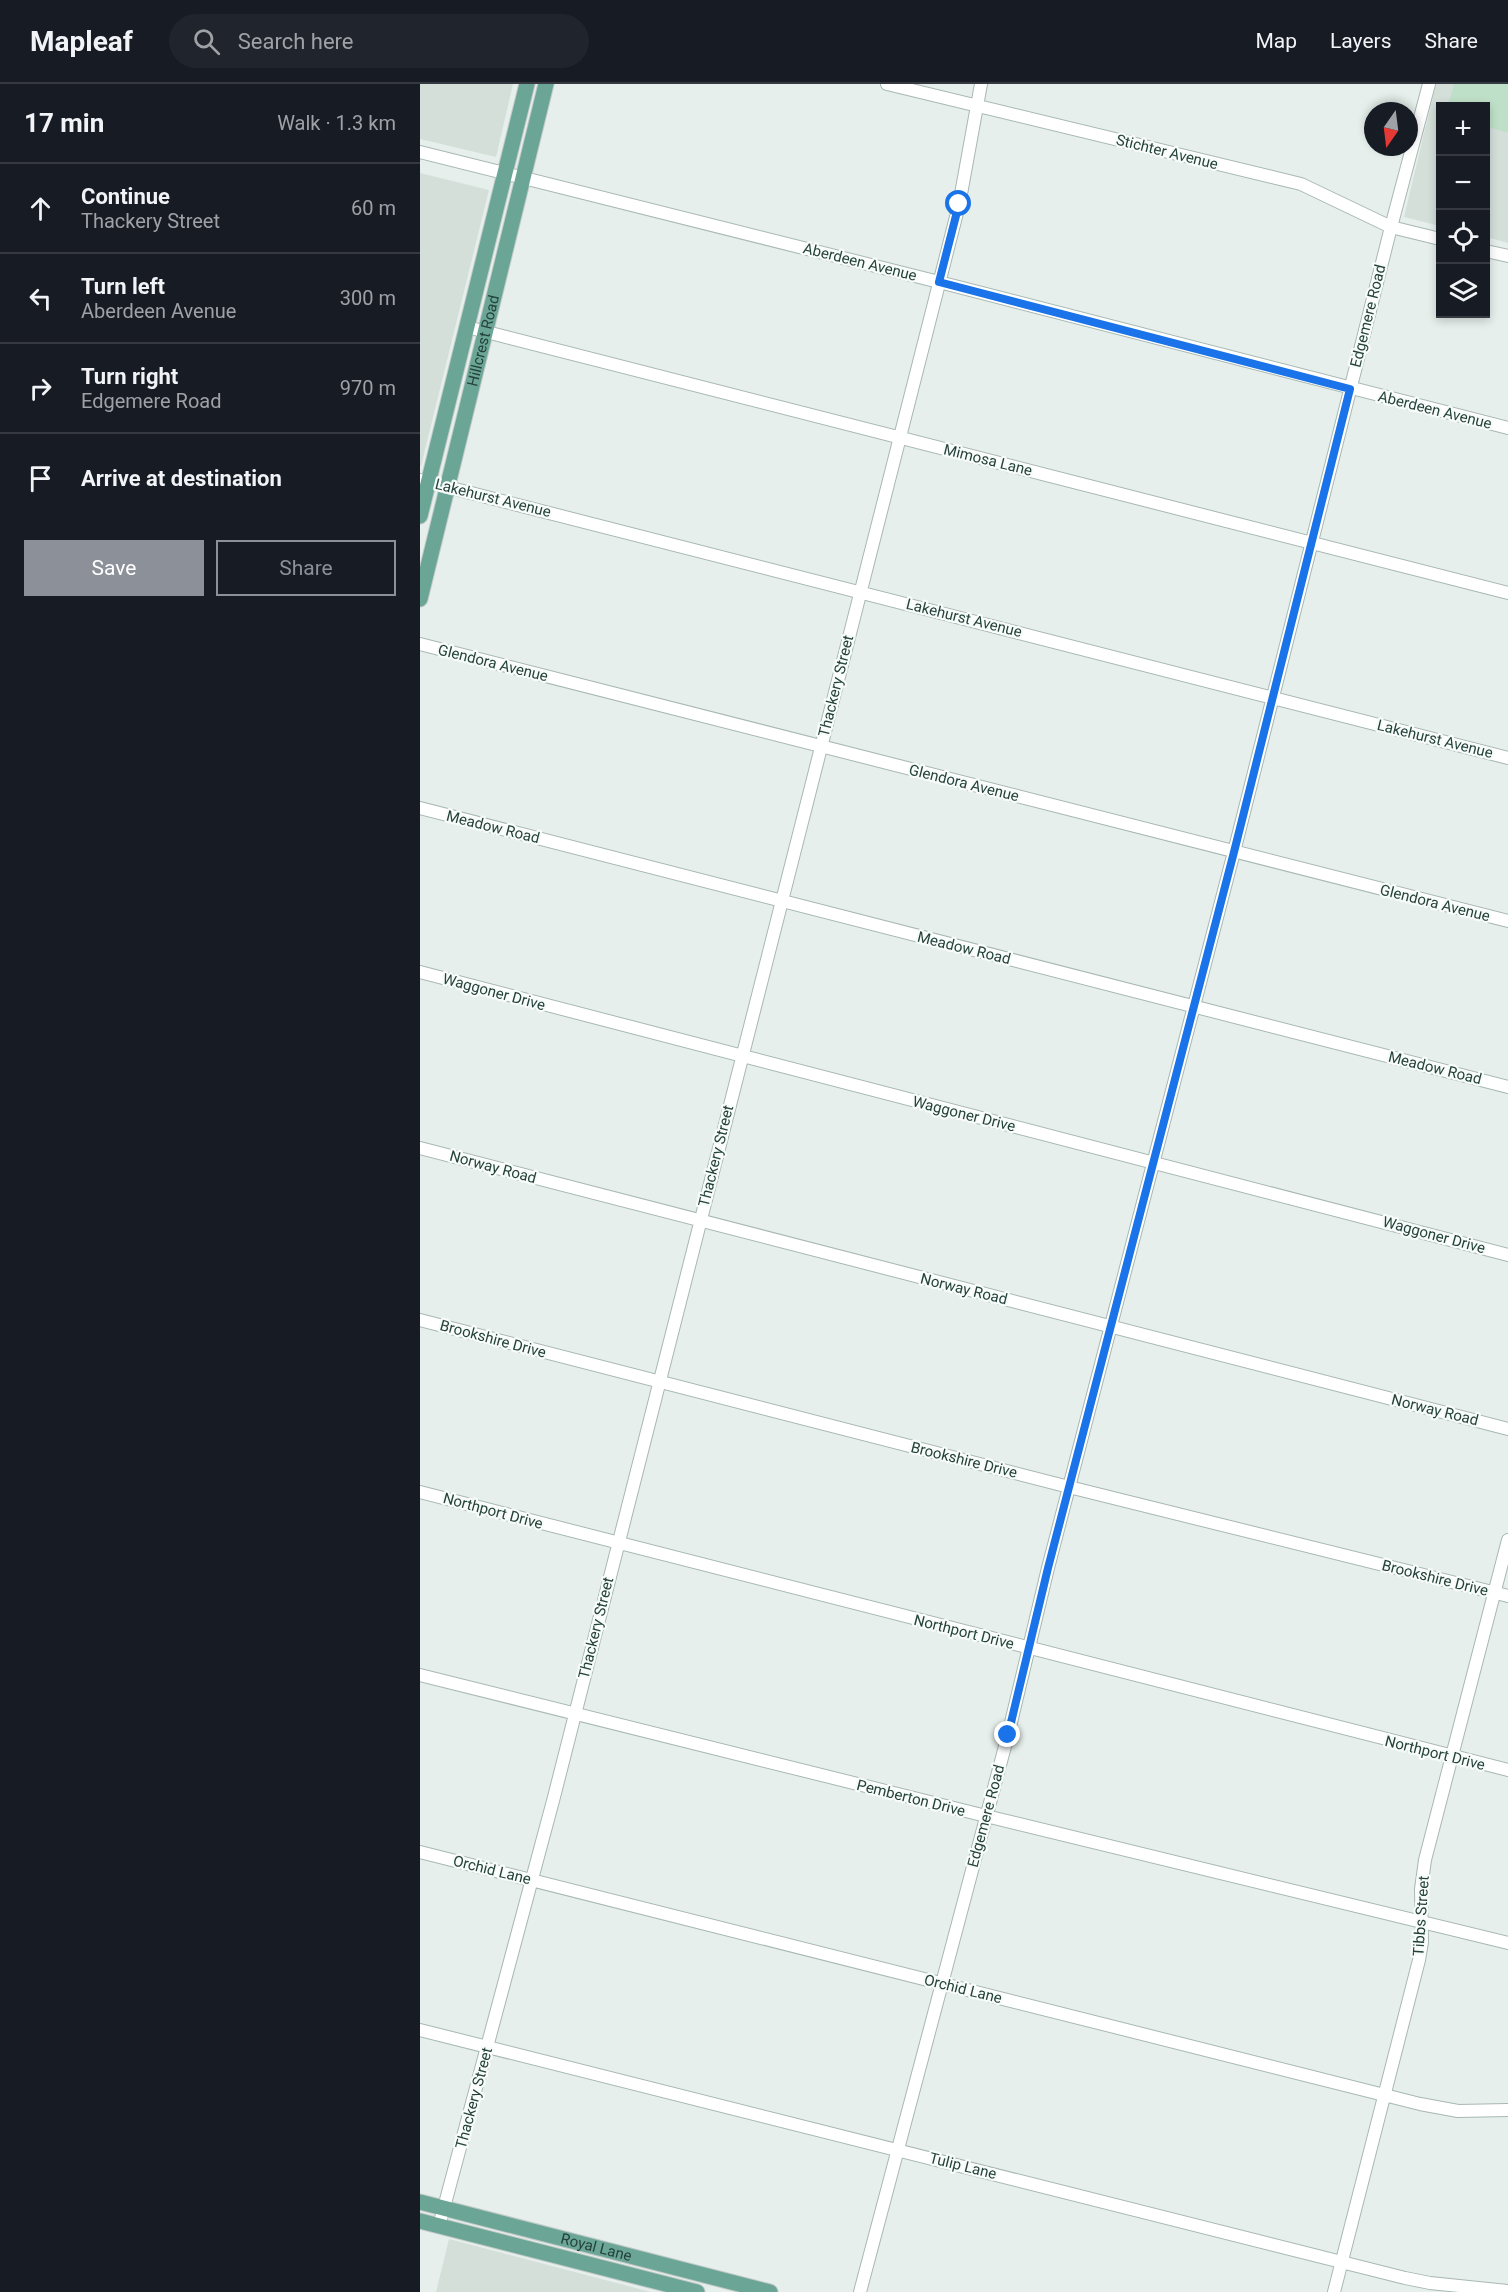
<!DOCTYPE html>
<html lang="en">
<head>
<meta charset="utf-8">
<style>
	body { margin:0; font-family:Roboto,sans-serif; background:#20242c; color:#f1f3f6 }
	.controls { position:absolute; right:18px; top:18px; display:grid; overflow:hidden; border-radius:0px; box-shadow:0 3px 9px #0003 }
	.controls button { width:54px; height:54px; display:grid; place-items:center; padding:0; border:0; border-bottom:2px solid #363941; background:#171b24; color:#f1f3f6; font:30px sans-serif }
	.compass { position:absolute; left:944px; top:18px; width:54px; height:54px; border-radius:50%; background:#171b24; box-shadow:0 3px 9px #0003; rotate:194deg }
	.stop { position:absolute; width:18px; height:18px; margin:-14px; border:4px solid #1a73e8; border-radius:50%; background:#fff }
	.stop.end { background:#1a73e8; border-color:#fff; box-shadow:0 2px 6px #0008 }
	.list { margin:0; padding:0; list-style:none }
	h2 { display:flex; justify-content:space-between; align-items:center; height:78px; margin:0; padding:0 24px; font-size:26px }
	h2 small { font-size:20px; font-weight:400; color:#9ea1a6 }
	.list li { display:grid; grid-template-columns:39px 1fr auto; gap:18px; align-items:center; box-sizing:border-box; height:90px; padding:0 24px; border-top:2px solid #363941 }
	.list b { display:block; font-size:22px; white-space:nowrap }
	.list p { margin:0; font-size:20px; white-space:nowrap; color:#9ea1a6 }
	.list em { font-size:20px; font-style:normal; color:#9ea1a6 }
	.actions { display:flex; gap:12px; padding:18px 24px }
	.actions a { flex:1; padding:14px 0; border:2px solid #8c9099; border-radius:0px; text-align:center; font-size:21px; color:#8c9099 }
	.actions .main { background:#8c9099; color:#fff }
	.icon { flex:none; width:33px; height:33px; fill:none; stroke:currentColor; stroke-width:2; stroke-linecap:round; stroke-linejoin:round }
	.map { position:relative; flex:none; width:1088px; height:2208px; overflow:hidden }
	header { display:flex; align-items:center; gap:36px; box-sizing:border-box; height:84px; padding:0 30px; background:#171b24; border-bottom:2px solid #363941 }
	header strong { font-size:28px }
	nav { display:flex; gap:33px; margin-inline-start:auto; font-size:21px }
	.search { width:420px; height:54px; background:#20242c; display:flex; align-items:center; gap:15px; box-sizing:border-box; padding:0 21px; border-radius:33px; color:#9ea1a6; font-size:22px }
	main { display:flex }
	aside { flex:1; background:#171b24 }
	.map>svg:first-child { display:block }
	.built { fill:#d4dfda }
	.green { fill:#bfe0c8 }
	.lines { fill:none; stroke-linecap:round; stroke-linejoin:round }
	.minor-casing { stroke:#a8b8b2; stroke-width:14 }
	.major-casing { stroke:#c2cac8; stroke-width:17 }
	.minor { stroke:#fff; stroke-width:12 }
	.major { stroke:#6aa596; stroke-width:15 }
	.route { stroke:#1a73e8; stroke-width:8 }
	.labels { text-anchor:middle; stroke-width:4.5; stroke-linejoin:round; paint-order:stroke }
	.street-label { font-size:15px; fill:#24423a; stroke:#f7fbf9 }
</style>
</head>
<body>
<header>
<strong>Mapleaf</strong>
<div class="search"><svg class="icon" aria-label="search" viewBox="0 0 24 24"><circle cx="10" cy="10" r="6"/><path d="M15 15l6 6"/></svg>Search here</div>
<nav><a>Map</a><a>Layers</a><a>Share</a></nav>
</header>
<main>
<aside>
<h2>17 min<small>Walk · 1.3 km</small></h2>
<ul class="list">
<li><svg class="icon" aria-label="ahead" viewBox="0 0 24 24"><path d="M12 20V5M6 11l6-6 6 6"/></svg><div><b>Continue</b><p>Thackery Street</p></div><em>60 m</em></li>
<li><svg class="icon" aria-label="left" viewBox="0 0 24 24"><path d="M17 20v-9H6M10 6l-5 5 5 5"/></svg><div><b>Turn left</b><p>Aberdeen Avenue</p></div><em>300 m</em></li>
<li><svg class="icon" aria-label="right" viewBox="0 0 24 24"><path d="M7 20v-9h11M14 6l5 5-5 5"/></svg><div><b>Turn right</b><p>Edgemere Road</p></div><em>970 m</em></li>
<li><svg class="icon" aria-label="arrive" viewBox="0 0 24 24"><path d="M6 21V4h12l-3 4 3 4H6"/></svg><div><b>Arrive at destination</b></div></li>
</ul>
<div class="actions"><a class="main">Save</a><a>Share</a></div>
</aside>
<div class="map">
<svg width="1088" height="2208" viewBox="0 0 1088 2208">
	<rect width="100%" height="100%" fill="#e6efeb"/>
	<path class="built" d="M 0,0 L 93,0 L 76,73 L 0,55 Z
		M 1016,0 L 1088,0 L 1088,159 L 1066,153 L 1066,22 L 1020,22 L 1020,142 L 984,133 Z
		M 0,89 L 69,106 L 1,382 L 0,382 Z
		M 29,2155 L 231,2208 L 16,2208 Z"/>
	<path class="green" d="M 1034,0 L 1088,0 L 1088,49 L 1066,42 L 1066,22 L 1028,22 Z"/>
	<g class="lines">
		<defs>
			<path id="minor" d="M 467,0 L 881,100 L 971,143 L 1020,155
				M 0,68 L 519,198 L 1088,344
				M 1066,167 L 1088,172
				M 47,243 L 1088,509
				M 0,396 L 1088,674
				M 0,560 L 1088,837
				M 0,724 L 1088,1003
				M 0,888 L 1088,1171
				M 0,1064 L 1088,1345
				M 0,1236 L 649,1403 L 1088,1512
				M 0,1408 L 1088,1686
				M 0,1591 L 566,1732 L 1088,1859
				M 0,1768 L 1000,2020 L 1038,2027 L 1088,2026
				M 0,1946 L 985,2194 L 1010,2199 L 1088,2207
				M 19,2142 L 134,1713 L 539,121 L 561,0
				M 440,2208 L 588,1651 L 628,1484 L 814,768 L 971,143 L 1009,0
				M 914,2208 L 999,1876 L 1002,1858 L 1001,1805 L 1005,1776 L 1088,1456"/>
			<g id="major">
				<path d="M 0,432 L 107,0"/>
				<path id="s1" d="M 0,515 L 126,0"/>
				<path id="s2" d="M 0,2118 L 350,2208"/>
				<path d="M 0,2137 L 277,2208"/>
			</g>
		</defs>
		<use href="#minor" class="minor-casing"/>
		<use href="#major" class="major-casing"/>
		<use href="#minor" class="minor"/>
		<use href="#major" class="major"/>
	</g>
	<g class="lines">
		<path class="route" d="M 539,120 L 519,198 L 930,305 L 814,768 L 628,1484 L 588,1651"/>
	</g>
	<g class="labels">
		<g class="street-label">
			<text transform="translate(747 68) rotate(14)" y="5">Stichter Avenue</text>
			<text transform="translate(440 178) rotate(14)" y="5">Aberdeen Avenue</text>
			<text transform="translate(948 232) rotate(-76)" y="5">Edgemere Road</text>
			<text dy="5" stroke="none"><textPath href="#s1" startOffset="266">Hillcrest Road</textPath></text>
			<text transform="translate(1015 326) rotate(14)" y="5">Aberdeen Avenue</text>
			<text transform="translate(568 376) rotate(14)" y="5">Mimosa Lane</text>
			<text transform="translate(73 414) rotate(14)" y="5">Lakehurst Avenue</text>
			<text transform="translate(544 534) rotate(14)" y="5">Lakehurst Avenue</text>
			<text transform="translate(73 579) rotate(14)" y="5">Glendora Avenue</text>
			<text transform="translate(416 602) rotate(-76)" y="5">Thackery Street</text>
			<text transform="translate(1015 655) rotate(14)" y="5">Lakehurst Avenue</text>
			<text transform="translate(544 699) rotate(14)" y="5">Glendora Avenue</text>
			<text transform="translate(73 743) rotate(14)" y="5">Meadow Road</text>
			<text transform="translate(1015 819) rotate(14)" y="5">Glendora Avenue</text>
			<text transform="translate(544 864) rotate(14)" y="5">Meadow Road</text>
			<text transform="translate(74 908) rotate(15)" y="5">Waggoner Drive</text>
			<text transform="translate(1015 984) rotate(14)" y="5">Meadow Road</text>
			<text transform="translate(544 1030) rotate(14)" y="5">Waggoner Drive</text>
			<text transform="translate(296 1072) rotate(-76)" y="5">Thackery Street</text>
			<text transform="translate(73 1083) rotate(15)" y="5">Norway Road</text>
			<text transform="translate(1014 1151) rotate(15)" y="5">Waggoner Drive</text>
			<text transform="translate(544 1205) rotate(14)" y="5">Norway Road</text>
			<text transform="translate(73 1255) rotate(15)" y="5">Brookshire Drive</text>
			<text transform="translate(1015 1326) rotate(14)" y="5">Norway Road</text>
			<text transform="translate(544 1376) rotate(14)" y="5">Brookshire Drive</text>
			<text transform="translate(73 1427) rotate(15)" y="5">Northport Drive</text>
			<text transform="translate(1015 1494) rotate(14)" y="5">Brookshire Drive</text>
			<text transform="translate(176 1544) rotate(-76)" y="5">Thackery Street</text>
			<text transform="translate(544 1548) rotate(14)" y="5">Northport Drive</text>
			<text transform="translate(1015 1669) rotate(14)" y="5">Northport Drive</text>
			<text transform="translate(491 1714) rotate(14)" y="5">Pemberton Drive</text>
			<text transform="translate(566 1732) rotate(-75)" y="5">Edgemere Road</text>
			<text transform="translate(72 1786) rotate(14)" y="5">Orchid Lane</text>
			<text transform="translate(1001 1832) rotate(-86)" y="5">Tibbs Street</text>
			<text transform="translate(543 1905) rotate(14)" y="5">Orchid Lane</text>
			<text transform="translate(54 2014) rotate(-75)" y="5">Thackery Street</text>
			<text transform="translate(543 2082) rotate(14)" y="5">Tulip Lane</text>
			<text dy="5" stroke="none"><textPath href="#s2" startOffset="182">Royal Lane</textPath></text>
		</g>
	</g>
</svg>
<div class="controls">
<button>+</button>
<button>−</button>
<button><svg class="icon" aria-label="locate" viewBox="0 0 24 24"><circle cx="12" cy="12" r="6"/><path d="M12 2v4M12 18v4M2 12h4M18 12h4"/></svg></button>
<button><svg class="icon" aria-label="layers" viewBox="0 0 24 24"><path d="M12 4l9 5-9 5-9-5zM3 14l9 5 9-5"/></svg></button>
</div>
<svg class="compass" viewBox="-18 -18 36 36"><path d="M0-13l5 13h-10z" fill="#e53935"/><path d="M0 13l5-13h-10z" fill="#9ea1a6"/></svg>
<div class="stop" style="left:539px;top:120px"></div>
<div class="stop end" style="left:588px;top:1651px"></div>
</div>
</main>
</body>
</html>
